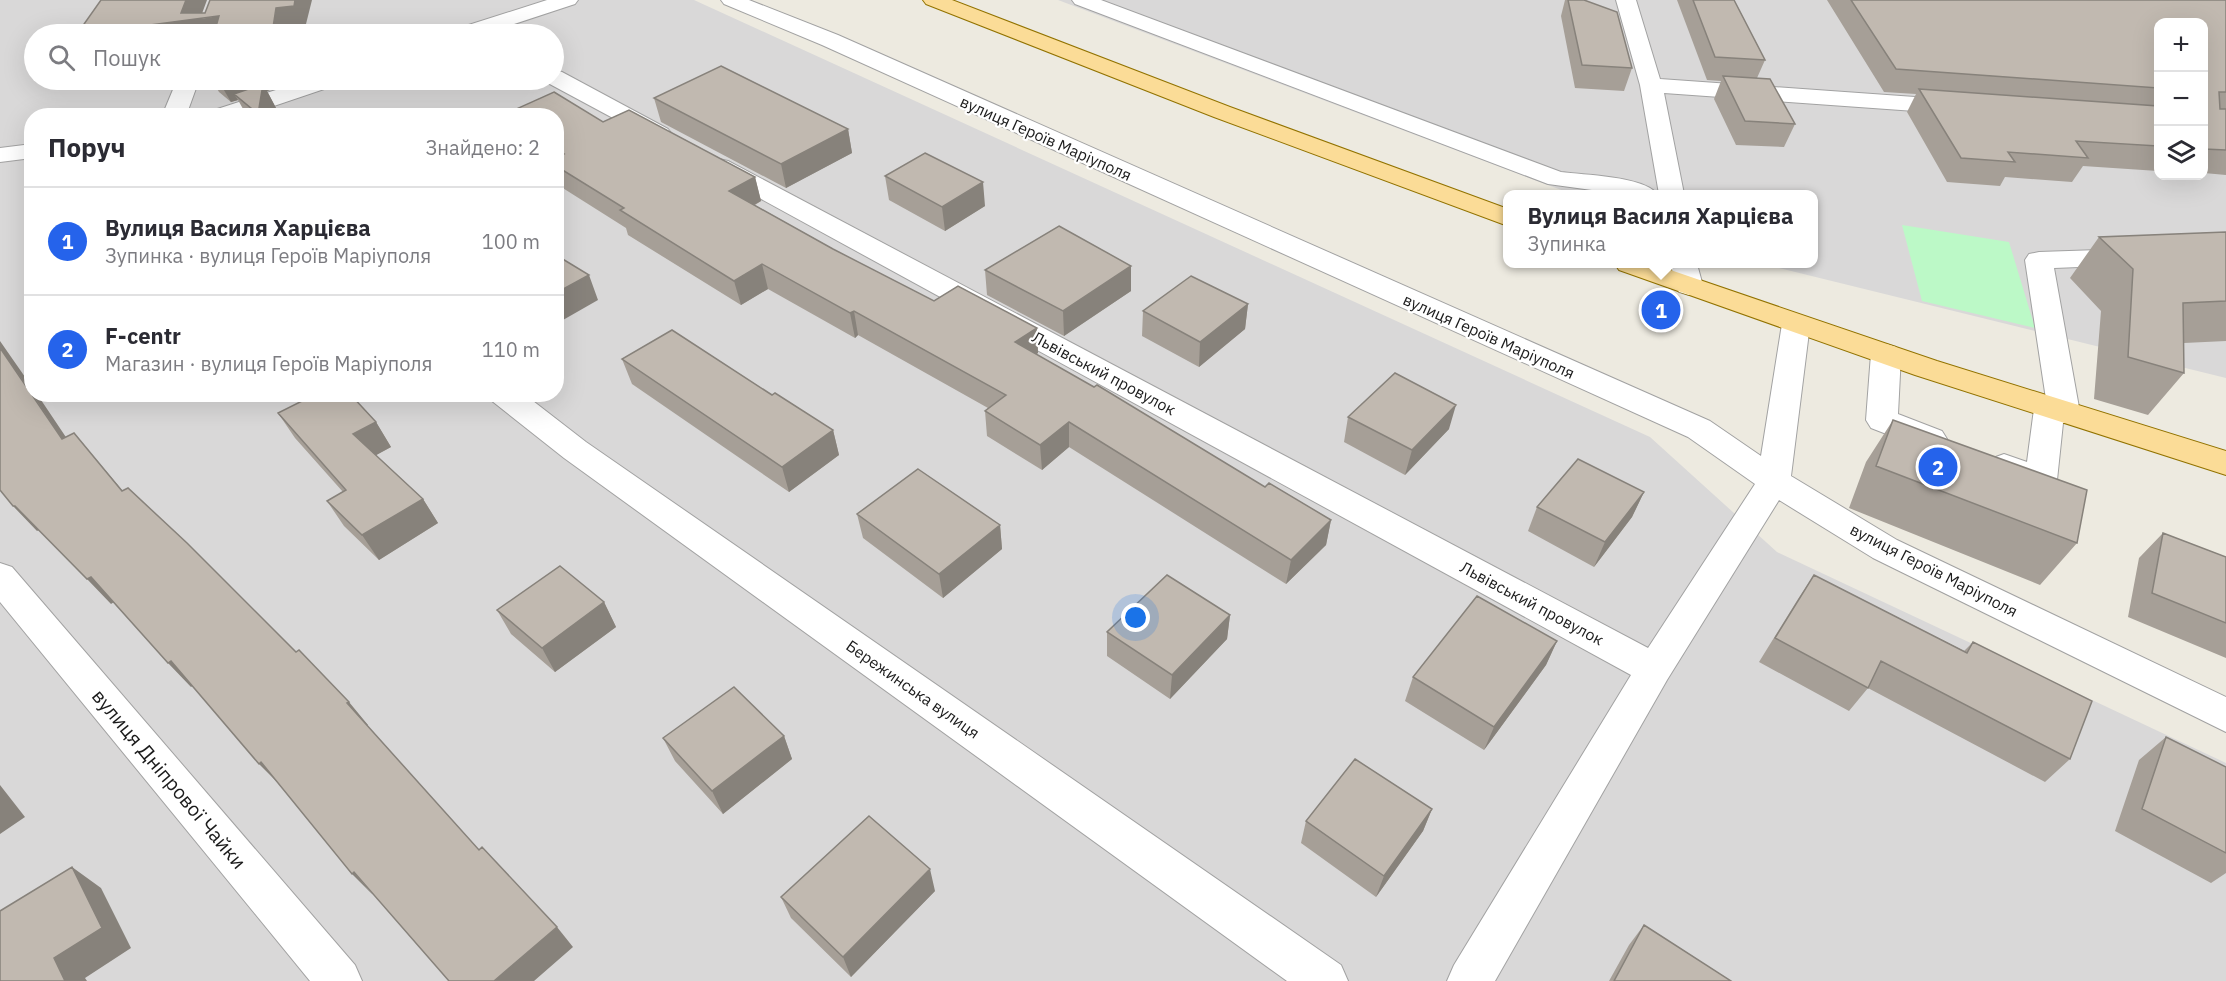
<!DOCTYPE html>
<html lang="uk">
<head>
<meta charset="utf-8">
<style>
	body { margin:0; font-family:"IBM Plex Sans",sans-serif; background:#f2f2f3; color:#2b2b33 }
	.controls { position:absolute; right:18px; top:18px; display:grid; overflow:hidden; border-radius:12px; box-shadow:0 6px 24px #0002 }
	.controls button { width:54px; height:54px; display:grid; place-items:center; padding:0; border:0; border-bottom:2px solid #e1e1e2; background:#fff; color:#2b2b33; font:30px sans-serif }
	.you { position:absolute; left:1136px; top:618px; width:21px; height:21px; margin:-15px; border:4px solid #fff; border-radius:50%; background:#1a73e8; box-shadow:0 0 0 9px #1a73e833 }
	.badge { display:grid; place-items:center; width:39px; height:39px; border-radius:50%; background:#2563eb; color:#fff; font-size:20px; font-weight:700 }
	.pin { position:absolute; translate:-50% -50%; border:3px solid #fff; box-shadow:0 2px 6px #0006 }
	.popup { position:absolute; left:1503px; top:190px; width:315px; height:78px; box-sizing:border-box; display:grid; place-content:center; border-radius:12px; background:#fff; filter:drop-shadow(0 2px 4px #0005); font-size:20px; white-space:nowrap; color:#7c7c81 }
	.popup b { font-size:22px; color:#2b2b33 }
	.popup::after { content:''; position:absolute; left:50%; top:100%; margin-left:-12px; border:12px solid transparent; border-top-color:#fff }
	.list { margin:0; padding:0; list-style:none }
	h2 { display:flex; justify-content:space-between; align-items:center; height:78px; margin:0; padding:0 24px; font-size:26px }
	h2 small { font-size:20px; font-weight:400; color:#7c7c81 }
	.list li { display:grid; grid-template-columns:39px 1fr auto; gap:18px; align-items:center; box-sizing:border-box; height:108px; padding:0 24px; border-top:2px solid #e1e1e2 }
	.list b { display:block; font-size:22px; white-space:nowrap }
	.list p { margin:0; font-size:20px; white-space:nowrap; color:#7c7c81 }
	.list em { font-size:20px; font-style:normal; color:#7c7c81 }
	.icon { flex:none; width:33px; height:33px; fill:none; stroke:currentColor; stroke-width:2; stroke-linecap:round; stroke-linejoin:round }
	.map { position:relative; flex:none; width:2226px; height:981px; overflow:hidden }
	.search { position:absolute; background:#fff; box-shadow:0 6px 24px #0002; left:24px; top:24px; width:540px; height:66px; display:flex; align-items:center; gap:15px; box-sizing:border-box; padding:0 21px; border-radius:33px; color:#7c7c81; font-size:22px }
	.panel { position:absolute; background:#fff; box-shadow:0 6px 24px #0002; left:24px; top:108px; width:540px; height:294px; border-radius:24px }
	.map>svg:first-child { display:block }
	.residential { fill:#d9d8d8; fill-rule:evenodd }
	.park { fill:#bcf9c7 }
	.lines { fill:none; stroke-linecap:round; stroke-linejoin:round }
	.minor-casing { stroke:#a2a2a2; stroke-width:2 }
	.major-casing { stroke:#927300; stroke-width:2 }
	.minor { fill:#fff; fill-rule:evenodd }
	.major { fill:#fbdc97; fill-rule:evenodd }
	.wall { fill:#a69f97 }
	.shaded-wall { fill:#87827b }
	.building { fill:#c1b9b0; stroke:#87827b; stroke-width:1.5 }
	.labels { text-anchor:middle; stroke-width:4.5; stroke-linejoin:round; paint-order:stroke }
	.street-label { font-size:16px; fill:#1b1b1b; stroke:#fff }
	.near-street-label { font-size:20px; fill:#1b1b1b; stroke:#fff }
</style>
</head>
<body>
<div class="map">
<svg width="2226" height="981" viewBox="0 0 2226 981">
	<rect width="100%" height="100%" fill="#edeae0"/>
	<path class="residential" d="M 0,0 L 694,0 L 1650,437 L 1777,552 L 2226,763 L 2226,981 L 0,981 ZM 34,34 L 554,34 L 554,80 L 34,80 ZM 32,116 L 556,116 L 556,394 L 32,394 Z
		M 1058,0 L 2226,0 L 2226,378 L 1763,264 L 1814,264 L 1814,194 L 1572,194 ZM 2158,22 L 2204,22 L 2204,176 L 2158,176 Z"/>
	<path class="park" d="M 1902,225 L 2009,242 L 2035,328 L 1922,301 Z"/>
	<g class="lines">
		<defs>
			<path id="minor" d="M 547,0 L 578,0 L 575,4 L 484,34 L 453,34 L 456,29 Z
				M 721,0 L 749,0 L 838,35 L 1710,421 L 1761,456 L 1782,324 L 1786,318 L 1796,315 L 1806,318 L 1810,324 L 1791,476 L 1897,540 L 2226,697 L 2226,732 L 1873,558 L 1779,500 L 1667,680 L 1495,981 L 1447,981 L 1454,965 L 1631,675 L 710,171 L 707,166 L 710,161 L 719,159 L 728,161 L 1648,648 L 1755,484 L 1688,437 L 822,45 L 724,4 Z
				M 1072,0 L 1101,0 L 1561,172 C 1583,175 1644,176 1657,194 L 1621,194 L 1548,184 L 1075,4 Z
				M 1616,0 L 1636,0 L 1660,79 L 1957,100 L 1965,102 L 1969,107 L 1965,112 L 1957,114 L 1664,93 L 1684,194 L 1659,194 L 1640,85 Z
				M 554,70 L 562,72 L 668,129 L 672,134 L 668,139 L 660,141 L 652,139 L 546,82 L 544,80 L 554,80 Z
				M 177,80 L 199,80 L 186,116 L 162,116 Z
				M 307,80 L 339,80 L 336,85 L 244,116 L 208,116 L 211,111 Z
				M 32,144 L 32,158 L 0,162 L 0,148 Z
				M 2129,249 L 2139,251 L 2143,257 L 2139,263 L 2129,265 L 2054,268 L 2080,413 L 2075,421 L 2063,423 L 2057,480 L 2053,488 L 2041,492 L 2029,488 L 1993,474 L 1988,466 L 1993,458 L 2004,454 L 2027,462 L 2034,409 L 2038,401 L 2046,399 L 2025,260 L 2029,254 L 2039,252 Z
				M 1671,264 L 1697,264 L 1703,286 L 1699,292 L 1689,295 L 1679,292 L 1675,286 Z
				M 1886,344 L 1896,347 L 1901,354 L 1898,414 L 1942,431 L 1947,439 L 1942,447 L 1931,450 L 1920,447 L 1871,428 L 1866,420 L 1871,354 L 1876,347 Z
				M 488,394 L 524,394 L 586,442 L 1341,965 L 1348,981 L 1287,981 L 564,458 L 492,401 Z
				M 0,563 L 12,567 L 355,965 L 362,981 L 310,981 L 0,602 Z"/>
			<path id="major" d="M 923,0 L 952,0 L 1230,107 L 1508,209 L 1508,226 L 1214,117 L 926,4 Z
				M 1615,264 L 1653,264 L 1937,361 L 2226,451 L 2226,475 L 1915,375 L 1619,270 Z"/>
		</defs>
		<use href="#minor" class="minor-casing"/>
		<use href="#major" class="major-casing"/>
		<use href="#minor" class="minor"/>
		<use href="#major" class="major"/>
	</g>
	<path class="wall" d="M 1565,0 L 1584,0 L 1632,68 L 1624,91 L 1575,88 L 1561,16 Z
		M 1677,0 L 1734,0 L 1765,60 L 1757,78 L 1795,124 L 1784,147 L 1736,145 L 1714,99 L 1721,81 L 1707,80 Z
		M 1827,0 L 2226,0 L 2226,175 L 2204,173 L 2204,22 L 2158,22 L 2158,171 L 2083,166 L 2072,182 L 2005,177 L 2000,186 L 1947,182 L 1907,112 L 1916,94 L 1884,92 Z
		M 212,80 L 280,80 L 279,87 L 267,91 L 276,108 L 275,116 L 247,116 L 238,100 L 231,102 L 219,92 Z
		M 554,92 L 603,122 L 629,110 L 755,177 L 761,201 L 755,205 L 833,249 L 934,301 L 958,286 L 1037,328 L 1038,353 L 1036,354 L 1094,387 L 1097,385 L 1265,487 L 1269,483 L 1331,520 L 1326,545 L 1286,584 L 1069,447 L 1042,470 L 987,436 L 985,411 L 988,408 L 858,335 L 855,338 L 768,289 L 741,305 L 628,235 L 626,228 L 558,185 L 556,182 L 556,116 L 503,116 L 503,115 Z
		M 654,98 L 848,129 L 852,153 L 786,188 L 661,122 Z
		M 885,176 L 985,206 L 945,231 L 889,200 Z
		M 2226,232 L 2226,341 L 2184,343 L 2184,373 L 2148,415 L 2094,399 L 2101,311 L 2070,278 L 2099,237 Z
		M 1131,266 L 1131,291 L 1064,336 L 987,295 L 985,270 Z
		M 1248,304 L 1245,329 L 1199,367 L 1142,336 L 1143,311 Z
		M 622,359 L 772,395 L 833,430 L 839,455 L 789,492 L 632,384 Z
		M 278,413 L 376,422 L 391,447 L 376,455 L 423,499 L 438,523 L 379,560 L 344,526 L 327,501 L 343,492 L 295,438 Z
		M 1348,417 L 1449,429 L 1405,475 L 1344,442 Z
		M 1893,420 L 2077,543 L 2040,585 L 1849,508 L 1866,462 Z
		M 1644,492 L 1632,517 L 1594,567 L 1528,531 L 1537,507 Z
		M 857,514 L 1000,525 L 1002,549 L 943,598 L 863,538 Z
		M 2163,533 L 2226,557 L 2226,658 L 2128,617 L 2139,558 Z
		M 1814,575 L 1964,651 L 1973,642 L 2070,759 L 2045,782 L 1868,688 L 1849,711 L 1759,662 L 1798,599 Z
		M 604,602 L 616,627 L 555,672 L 511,634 L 497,610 Z
		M 1230,615 L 1227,639 L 1170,699 L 1107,656 L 1107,632 Z
		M 1557,641 L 1546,665 L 1484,750 L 1405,701 L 1413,677 Z
		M 784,736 L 792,759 L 723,814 L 675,761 L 663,738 Z
		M 2166,737 L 2226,767 L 2226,873 L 2211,883 L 2115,831 L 2139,760 Z
		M 1432,809 L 1423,831 L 1376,897 L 1301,843 L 1306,821 Z
		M 935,891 L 851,977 L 791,918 L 781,897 Z
		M 1644,925 L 1731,981 L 1609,981 L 1629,945 Z"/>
	<path class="shaded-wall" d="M 186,0 L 207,0 L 200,19 L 219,16 L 229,34 L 139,34 L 143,26 L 181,13 Z
		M 295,0 L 312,0 L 305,28 L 288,30 L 287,34 L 272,34 L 276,8 Z
		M 66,80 L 133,80 L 72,88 Z
		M 218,80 L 280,80 L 279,87 L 267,91 L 276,108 L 275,116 L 259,116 L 234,94 L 238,100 L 231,102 Z
		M 848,129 L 852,153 L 786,188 L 781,164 Z
		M 755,177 L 761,201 L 736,215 L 729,191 Z
		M 983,182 L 985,206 L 945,231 L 942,207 Z
		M 762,264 L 768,289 L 741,305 L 734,281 Z
		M 1131,266 L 1131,291 L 1064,336 L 1063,311 Z
		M 589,275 L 598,300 L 556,324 L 556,293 Z
		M 1248,304 L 1245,329 L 1199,367 L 1200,342 Z
		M 854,311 L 858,335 L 855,338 L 850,313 Z
		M 1037,328 L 1038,353 L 1017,367 L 1015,342 Z
		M 0,341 L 32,387 L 32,394 L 0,348 Z
		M 32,394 L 37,394 L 84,464 L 62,439 Z
		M 1456,405 L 1449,429 L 1405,475 L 1412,450 Z
		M 376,422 L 391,447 L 369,459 L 353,434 Z
		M 1069,422 L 1069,447 L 1042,470 L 1040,445 Z
		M 833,430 L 839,455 L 789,492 L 782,467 Z
		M 74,433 L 95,458 L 144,516 L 122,491 Z
		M 1644,492 L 1632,517 L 1594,567 L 1605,542 Z
		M 423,499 L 438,523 L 379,560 L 362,535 Z
		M 13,506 L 15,506 L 39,530 L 37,531 Z
		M 1331,520 L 1326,545 L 1286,584 L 1291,560 Z
		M 1000,525 L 1002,549 L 943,598 L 939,574 Z
		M 91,577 L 114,602 L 111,604 L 87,579 Z
		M 604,602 L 616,627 L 555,672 L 542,648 Z
		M 1230,615 L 1227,639 L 1170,699 L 1172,675 Z
		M 1557,641 L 1546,665 L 1484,750 L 1494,727 Z
		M 171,661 L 194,685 L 191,687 L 168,663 Z
		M 349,702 L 368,725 L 366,726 L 347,703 Z
		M 784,736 L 792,759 L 723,814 L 712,791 Z
		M 261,762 L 281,786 L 259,764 Z
		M 0,785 L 25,817 L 0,834 Z
		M 1432,809 L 1423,831 L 1376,897 L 1384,876 Z
		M 72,867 L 101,888 L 131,948 L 85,978 L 87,981 L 65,981 L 54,958 Z
		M 930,869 L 935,891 L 851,977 L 843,957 Z
		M 354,872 L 373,895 L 352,874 Z
		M 557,927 L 573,947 L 534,981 L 494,981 Z"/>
	<path class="building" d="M 101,0 L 186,0 L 181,13 L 205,13 L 210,0 L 295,0 L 294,6 L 276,8 L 272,34 L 214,34 L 219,16 L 143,26 L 139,34 L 77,34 Z
		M 1568,0 L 1584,0 L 1617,12 L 1632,68 L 1582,65 Z
		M 1693,0 L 1734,0 L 1765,60 L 1715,57 Z
		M 1851,0 L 2226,0 L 2226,92 L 2219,92 L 2220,109 L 2226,109 L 2226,150 L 2204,149 L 2204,22 L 2158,22 L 2158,88 L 1896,69 Z
		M 721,66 L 848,129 L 781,164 L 654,98 Z
		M 1723,76 L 1770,79 L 1795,124 L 1745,121 Z
		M 263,84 L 258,114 L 234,94 Z
		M 1919,89 L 2158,106 L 2158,146 L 2076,141 L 2088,158 L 2008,152 L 2015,162 L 1961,158 Z
		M 554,92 L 603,122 L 629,110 L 755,177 L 729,191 L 833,249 L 934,301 L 958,286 L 1037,328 L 1015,342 L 1094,387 L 1097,385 L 1265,487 L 1269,483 L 1331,520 L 1291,560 L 1069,422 L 1040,445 L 985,411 L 1006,395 L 854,311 L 850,313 L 762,264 L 734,281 L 620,210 L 624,208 L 556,166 L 556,158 L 564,154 L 556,149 L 556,116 L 504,116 L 503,115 Z
		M 925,153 L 983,182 L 942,207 L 885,176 Z
		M 1059,226 L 1131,266 L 1063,311 L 985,270 Z
		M 2226,232 L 2226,301 L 2183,303 L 2184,373 L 2128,357 L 2133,269 L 2099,237 Z
		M 556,255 L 589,275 L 556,293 Z
		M 1191,276 L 1248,304 L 1200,342 L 1143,311 Z
		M 672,330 L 772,395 L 775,393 L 833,430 L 782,467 L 622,359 Z
		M 0,348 L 62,439 L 74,433 L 122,491 L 128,488 L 187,543 L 296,652 L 299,650 L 349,702 L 347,703 L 479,850 L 482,847 L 557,927 L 494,981 L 449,981 L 354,872 L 352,874 L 261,762 L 259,764 L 171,661 L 168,663 L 91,577 L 87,579 L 15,506 L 13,506 L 0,490 Z
		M 1395,373 L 1456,405 L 1412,450 L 1348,417 Z
		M 316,394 L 350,394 L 376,422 L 353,434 L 423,499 L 362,535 L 327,501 L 346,490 L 278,413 Z
		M 1893,420 L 2087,490 L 2077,543 L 1876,466 Z
		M 1578,459 L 1644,492 L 1605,542 L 1537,507 Z
		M 918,469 L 1000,525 L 939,574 L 857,514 Z
		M 2163,533 L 2226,557 L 2226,623 L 2152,593 Z
		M 560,566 L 604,602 L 542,648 L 497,610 Z
		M 1167,575 L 1230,615 L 1172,675 L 1107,632 Z
		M 1814,575 L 1967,653 L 1973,642 L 2092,701 L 2070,759 L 1881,661 L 1868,688 L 1775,638 Z
		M 1477,596 L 1557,641 L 1494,727 L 1413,677 Z
		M 734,687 L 784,736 L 712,791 L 663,738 Z
		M 2166,737 L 2226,767 L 2226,853 L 2142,809 Z
		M 1355,759 L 1432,809 L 1384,876 L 1306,821 Z
		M 869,816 L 930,869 L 843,957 L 781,897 Z
		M 72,867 L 102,928 L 54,958 L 65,981 L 0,981 L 0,911 Z
		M 1644,925 L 1731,981 L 1614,981 Z"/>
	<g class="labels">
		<g class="street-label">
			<text transform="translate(1046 138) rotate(24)" y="6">вулиця Героїв Маріуполя</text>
			<text transform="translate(1489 336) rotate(24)" y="6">вулиця Героїв Маріуполя</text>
			<text transform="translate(1104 373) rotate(28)" y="6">Львівський провулок</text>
			<text transform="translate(1934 570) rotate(27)" y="6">вулиця Героїв Маріуполя</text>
			<text transform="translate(1532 603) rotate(28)" y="6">Львівський провулок</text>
			<text transform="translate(913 689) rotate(35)" y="6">Бережинська вулиця</text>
		</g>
		<g class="near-street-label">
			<text transform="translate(169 779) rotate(50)" y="7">вулиця Дніпрової Чайки</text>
		</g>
	</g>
</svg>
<div class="controls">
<button>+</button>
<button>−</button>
<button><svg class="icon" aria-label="layers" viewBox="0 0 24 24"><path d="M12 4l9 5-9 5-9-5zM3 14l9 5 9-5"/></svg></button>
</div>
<div class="you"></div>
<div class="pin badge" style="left:1661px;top:310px">1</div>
<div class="popup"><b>Вулиця Василя Харцієва</b>Зупинка</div>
<div class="pin badge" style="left:1938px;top:467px">2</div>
<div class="search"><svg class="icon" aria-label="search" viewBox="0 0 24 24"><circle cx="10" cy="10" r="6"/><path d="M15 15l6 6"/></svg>Пошук</div>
<section class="panel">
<h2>Поруч<small>Знайдено: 2</small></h2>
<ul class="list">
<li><span class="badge">1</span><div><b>Вулиця Василя Харцієва</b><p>Зупинка · вулиця Героїв Маріуполя</p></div><em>100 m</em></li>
<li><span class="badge">2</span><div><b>F-centr</b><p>Магазин · вулиця Героїв Маріуполя</p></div><em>110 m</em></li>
</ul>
</section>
</div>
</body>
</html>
